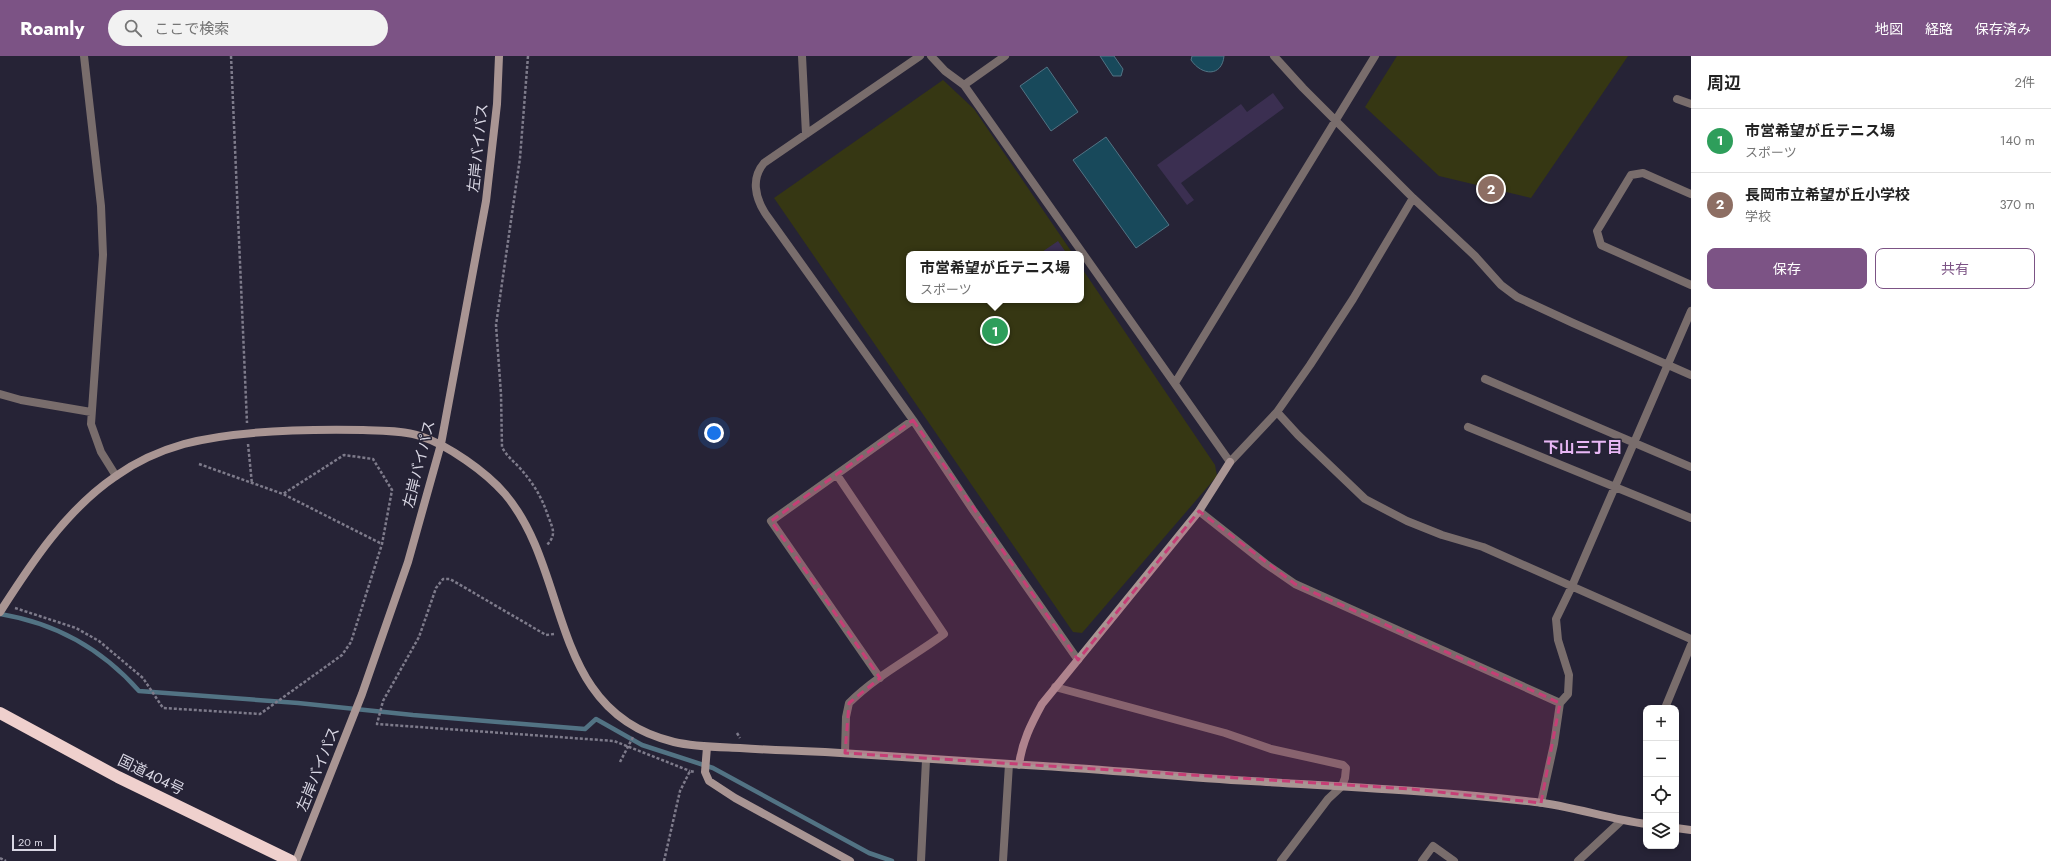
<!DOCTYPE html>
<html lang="ja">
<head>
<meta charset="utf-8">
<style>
	body { margin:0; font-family:Jost,"Noto Sans JP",sans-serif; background:#f2f2f2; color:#222 }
	.controls { position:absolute; right:12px; bottom:12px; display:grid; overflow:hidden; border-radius:8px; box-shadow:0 2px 6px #0003 }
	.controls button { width:36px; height:36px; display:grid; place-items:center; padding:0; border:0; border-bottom:1px solid #e0e0e0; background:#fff; color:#222; font:20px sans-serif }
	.scale { position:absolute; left:12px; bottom:10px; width:44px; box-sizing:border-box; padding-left:4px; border:2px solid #d8d6e3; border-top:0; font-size:11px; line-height:14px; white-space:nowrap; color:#d8d6e3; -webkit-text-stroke:3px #262336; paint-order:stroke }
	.you { position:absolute; left:714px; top:377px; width:14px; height:14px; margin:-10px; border:3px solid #fff; border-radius:50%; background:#1a73e8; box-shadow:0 0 0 6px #1a73e833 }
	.badge { display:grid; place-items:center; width:26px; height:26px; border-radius:50%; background:#7c5385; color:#fff; font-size:13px; font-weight:700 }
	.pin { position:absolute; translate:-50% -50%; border:2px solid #fff; box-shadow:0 1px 4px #0006 }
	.popup { position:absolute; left:906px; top:195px; width:178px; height:52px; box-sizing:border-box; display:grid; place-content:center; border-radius:8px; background:#fff; filter:drop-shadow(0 1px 3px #0005); font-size:13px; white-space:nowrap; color:#767676 }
	.popup b { font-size:15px; color:#222 }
	.popup::after { content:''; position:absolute; left:50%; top:100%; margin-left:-8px; border:8px solid transparent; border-top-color:#fff }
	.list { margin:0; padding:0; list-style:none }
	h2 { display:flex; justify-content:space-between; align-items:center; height:52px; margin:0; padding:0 16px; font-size:17px }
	h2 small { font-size:13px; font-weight:400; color:#767676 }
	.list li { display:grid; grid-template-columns:26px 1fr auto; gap:12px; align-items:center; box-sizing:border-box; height:64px; padding:0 16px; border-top:1px solid #e0e0e0 }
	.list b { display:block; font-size:15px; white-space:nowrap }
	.list p { margin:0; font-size:13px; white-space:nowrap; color:#767676 }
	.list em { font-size:13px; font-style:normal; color:#767676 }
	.actions { display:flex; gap:8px; padding:12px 16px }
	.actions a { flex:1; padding:9px 0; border:1px solid #7c5385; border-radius:8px; text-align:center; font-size:14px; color:#7c5385 }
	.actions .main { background:#7c5385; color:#fff }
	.icon { flex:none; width:22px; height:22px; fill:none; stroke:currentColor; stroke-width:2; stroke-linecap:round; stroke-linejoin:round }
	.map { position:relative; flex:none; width:1691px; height:805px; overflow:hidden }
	header { display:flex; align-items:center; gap:24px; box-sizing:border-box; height:56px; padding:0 20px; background:#7c5385; color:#fff }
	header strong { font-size:19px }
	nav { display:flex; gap:22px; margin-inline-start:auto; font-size:14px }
	.search { width:280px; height:36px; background:#f2f2f2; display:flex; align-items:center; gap:10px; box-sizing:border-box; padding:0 14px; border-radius:22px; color:#767676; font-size:15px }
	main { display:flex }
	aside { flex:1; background:#fff }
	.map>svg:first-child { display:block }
	.green { fill:#363713 }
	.water { fill:#18495b; stroke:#527384 }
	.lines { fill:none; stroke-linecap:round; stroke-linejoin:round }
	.stream { stroke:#527384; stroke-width:4.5 }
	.building { fill:#3b2f51 }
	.path { stroke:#7e7b8b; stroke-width:2.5; stroke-dasharray:3 2; stroke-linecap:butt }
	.street { stroke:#796d6c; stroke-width:8 }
	.secondary { stroke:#a99593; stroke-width:8 }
	.highway { stroke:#efd0cd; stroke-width:12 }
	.marked { fill:#c63e76; fill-opacity:0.2; stroke:#c63e76; stroke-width:3; stroke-dasharray:8 5; stroke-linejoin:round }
	.labels { text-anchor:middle; stroke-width:3; stroke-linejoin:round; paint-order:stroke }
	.street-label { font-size:15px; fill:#d8d6e3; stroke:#262336 }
	.neighbourhood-label { font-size:16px; font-weight:bold; fill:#e8b7f5; stroke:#262336 }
</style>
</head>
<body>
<header>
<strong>Roamly</strong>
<div class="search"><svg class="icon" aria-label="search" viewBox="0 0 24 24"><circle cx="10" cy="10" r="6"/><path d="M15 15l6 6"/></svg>ここで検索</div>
<nav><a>地図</a><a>経路</a><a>保存済み</a></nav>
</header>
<main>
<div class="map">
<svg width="1691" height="805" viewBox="0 0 1691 805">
	<rect width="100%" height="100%" fill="#262336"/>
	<path class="green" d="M 1397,0 L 1628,0 L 1531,142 L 1439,120 L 1365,51 Z
		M 943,24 L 974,53 L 1073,198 L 909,198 L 909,244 L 1081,244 L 1081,211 L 1215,409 L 1217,420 L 1082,577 L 1073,576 L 774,142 Z"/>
	<path class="water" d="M 1100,0 L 1114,0 L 1123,13 L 1121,20 L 1113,20 Z
		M 1192,0 L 1224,0 C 1222,21 1202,20 1191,4 Z
		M 1047,11 L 1078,56 L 1051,75 L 1020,30 Z
		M 1106,81 L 1169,169 L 1136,192 L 1073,104 Z"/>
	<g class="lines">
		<path class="stream" d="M 0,558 C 55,567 102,593 139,635 L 298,647 L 413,659 L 585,673 L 596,663 L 642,689 L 713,712 L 869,797 L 892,805"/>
	</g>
	<path class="building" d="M 1273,37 L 1284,52 L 1181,127 L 1194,144 L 1187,149 L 1157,109 L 1241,48 L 1247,56 Z
		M 1058,185 L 1067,198 L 1039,198 Z"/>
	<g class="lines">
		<path class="path" d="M 231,0 L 247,367
			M 528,0 L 520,102 L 496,269 L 501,338 L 502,391 C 506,399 512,404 518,410 C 532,425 542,441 548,460 C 553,473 557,479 546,490
			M 248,388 L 252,428
			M 199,408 L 283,438 L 382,488
			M 15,552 L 76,572 L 99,585 L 143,622 L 163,652 L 260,658 L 342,599 L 351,586 L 382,488 L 392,434 L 373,403 L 344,399 L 283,438
			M 554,578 L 546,579 L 450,523 L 443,523 L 436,532 L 419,581 L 383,645 L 377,668 L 614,685 L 690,715
			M 737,677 L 740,682
			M 620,706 L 633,681
			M 0,802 L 6,805
			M 664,805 L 680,735 L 690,715 L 695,716"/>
		<path class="street" d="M 84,0 L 101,150 L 103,199 L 91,368 L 101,396 L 116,420
			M 802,0 L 806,78
			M 920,0 L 764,107 C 751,122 755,141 765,157 L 913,364 L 973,454 L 1078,604
			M 931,0 L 945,15 L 964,29 L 1230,406 L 1277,356 L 1310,309 L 1353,243 L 1413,142
			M 1274,0 L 1303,32 L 1413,142 L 1475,200 L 1501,229 L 1517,241 L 1573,267 L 1691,319
			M 964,29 L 1005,0
			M 1677,43 L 1691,48
			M 1691,138 L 1643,117 L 1631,119 L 1597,175 L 1601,189 L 1691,229
			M 1485,323 L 1691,411
			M 1175,327 L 1375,0
			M 0,338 L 21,344 L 91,356
			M 1277,356 L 1298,379 L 1365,443 L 1407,465 L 1442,479 L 1483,491 L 1691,583
			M 1468,371 L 1691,462
			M 837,419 L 944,578 C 913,601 877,619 849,647 L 846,661 L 845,697
			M 1199,455 L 1266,508 L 1295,528 L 1560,647
			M 880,622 L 771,465 L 913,364
			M 1055,631 L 1225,677 L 1271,693 L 1343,709 L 1346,712 L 1345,722 L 1342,730 L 1328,743 L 1281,805
			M 1665,652 L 1691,589
			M 1541,747 L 1554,688 L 1560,647 L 1568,638 L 1569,619 L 1558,584 L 1556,563 L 1572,530 L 1691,255
			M 921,805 L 926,704
			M 1003,805 L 1009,708
			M 1422,805 L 1433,790 L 1454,805
			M 1578,805 L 1621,765"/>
		<path class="secondary" d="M 0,556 C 32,506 66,454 116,420 C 137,405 159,395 184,388 C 237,374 308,373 363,374 C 382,375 402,374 420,380 C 448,389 486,416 505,438 C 572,517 547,656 674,686 C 695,691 718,691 740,692 C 768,694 796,695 825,696 C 897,700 970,706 1043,710 C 1112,714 1181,721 1251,725 C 1346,731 1440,735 1535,746 C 1572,750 1608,763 1646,768
			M 707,691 L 705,716 L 709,725 L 735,742 L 850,805
			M 1019,709 C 1022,686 1031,668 1042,648 L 1199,455 L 1230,406
			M 1676,772 L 1691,774
			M 296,805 L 362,638 L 408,506 L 441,388 L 486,145 L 497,48 L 499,0"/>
		<path class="highway" d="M 0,657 L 118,721 L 291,805"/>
	</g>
	<path class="marked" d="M 913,364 L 1078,604 L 1199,455 L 1295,528 L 1560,647 L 1541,747 L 1411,733 L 845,697 L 849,647 L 880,622 L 771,465 Z"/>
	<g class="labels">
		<g class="street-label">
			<text transform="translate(478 92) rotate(-84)" y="5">左岸バイパス</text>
			<text transform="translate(419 408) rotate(-76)" y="5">左岸バイパス</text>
			<text transform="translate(318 713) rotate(-68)" y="5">左岸バイパス</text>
			<text transform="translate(151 719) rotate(26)" y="5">国道404号</text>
		</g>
		<g class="neighbourhood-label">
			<text x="1583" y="397">下山三丁目</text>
		</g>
	</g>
</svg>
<div class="controls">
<button>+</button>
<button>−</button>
<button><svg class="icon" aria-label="locate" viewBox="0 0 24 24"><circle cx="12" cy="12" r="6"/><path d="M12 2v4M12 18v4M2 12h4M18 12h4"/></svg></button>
<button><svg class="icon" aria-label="layers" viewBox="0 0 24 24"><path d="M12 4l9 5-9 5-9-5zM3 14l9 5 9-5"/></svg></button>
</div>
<div class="scale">20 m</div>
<div class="you"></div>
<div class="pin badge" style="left:995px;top:275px;background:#2e9e5b">1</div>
<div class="popup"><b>市営希望が丘テニス場</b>スポーツ</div>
<div class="pin badge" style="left:1491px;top:133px;background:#8d6e63">2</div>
</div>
<aside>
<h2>周辺<small>2件</small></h2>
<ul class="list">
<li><span class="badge" style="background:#2e9e5b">1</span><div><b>市営希望が丘テニス場</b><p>スポーツ</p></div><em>140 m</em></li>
<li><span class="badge" style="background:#8d6e63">2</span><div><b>長岡市立希望が丘小学校</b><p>学校</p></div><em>370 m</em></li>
</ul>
<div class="actions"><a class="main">保存</a><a>共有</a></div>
</aside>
</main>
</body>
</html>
